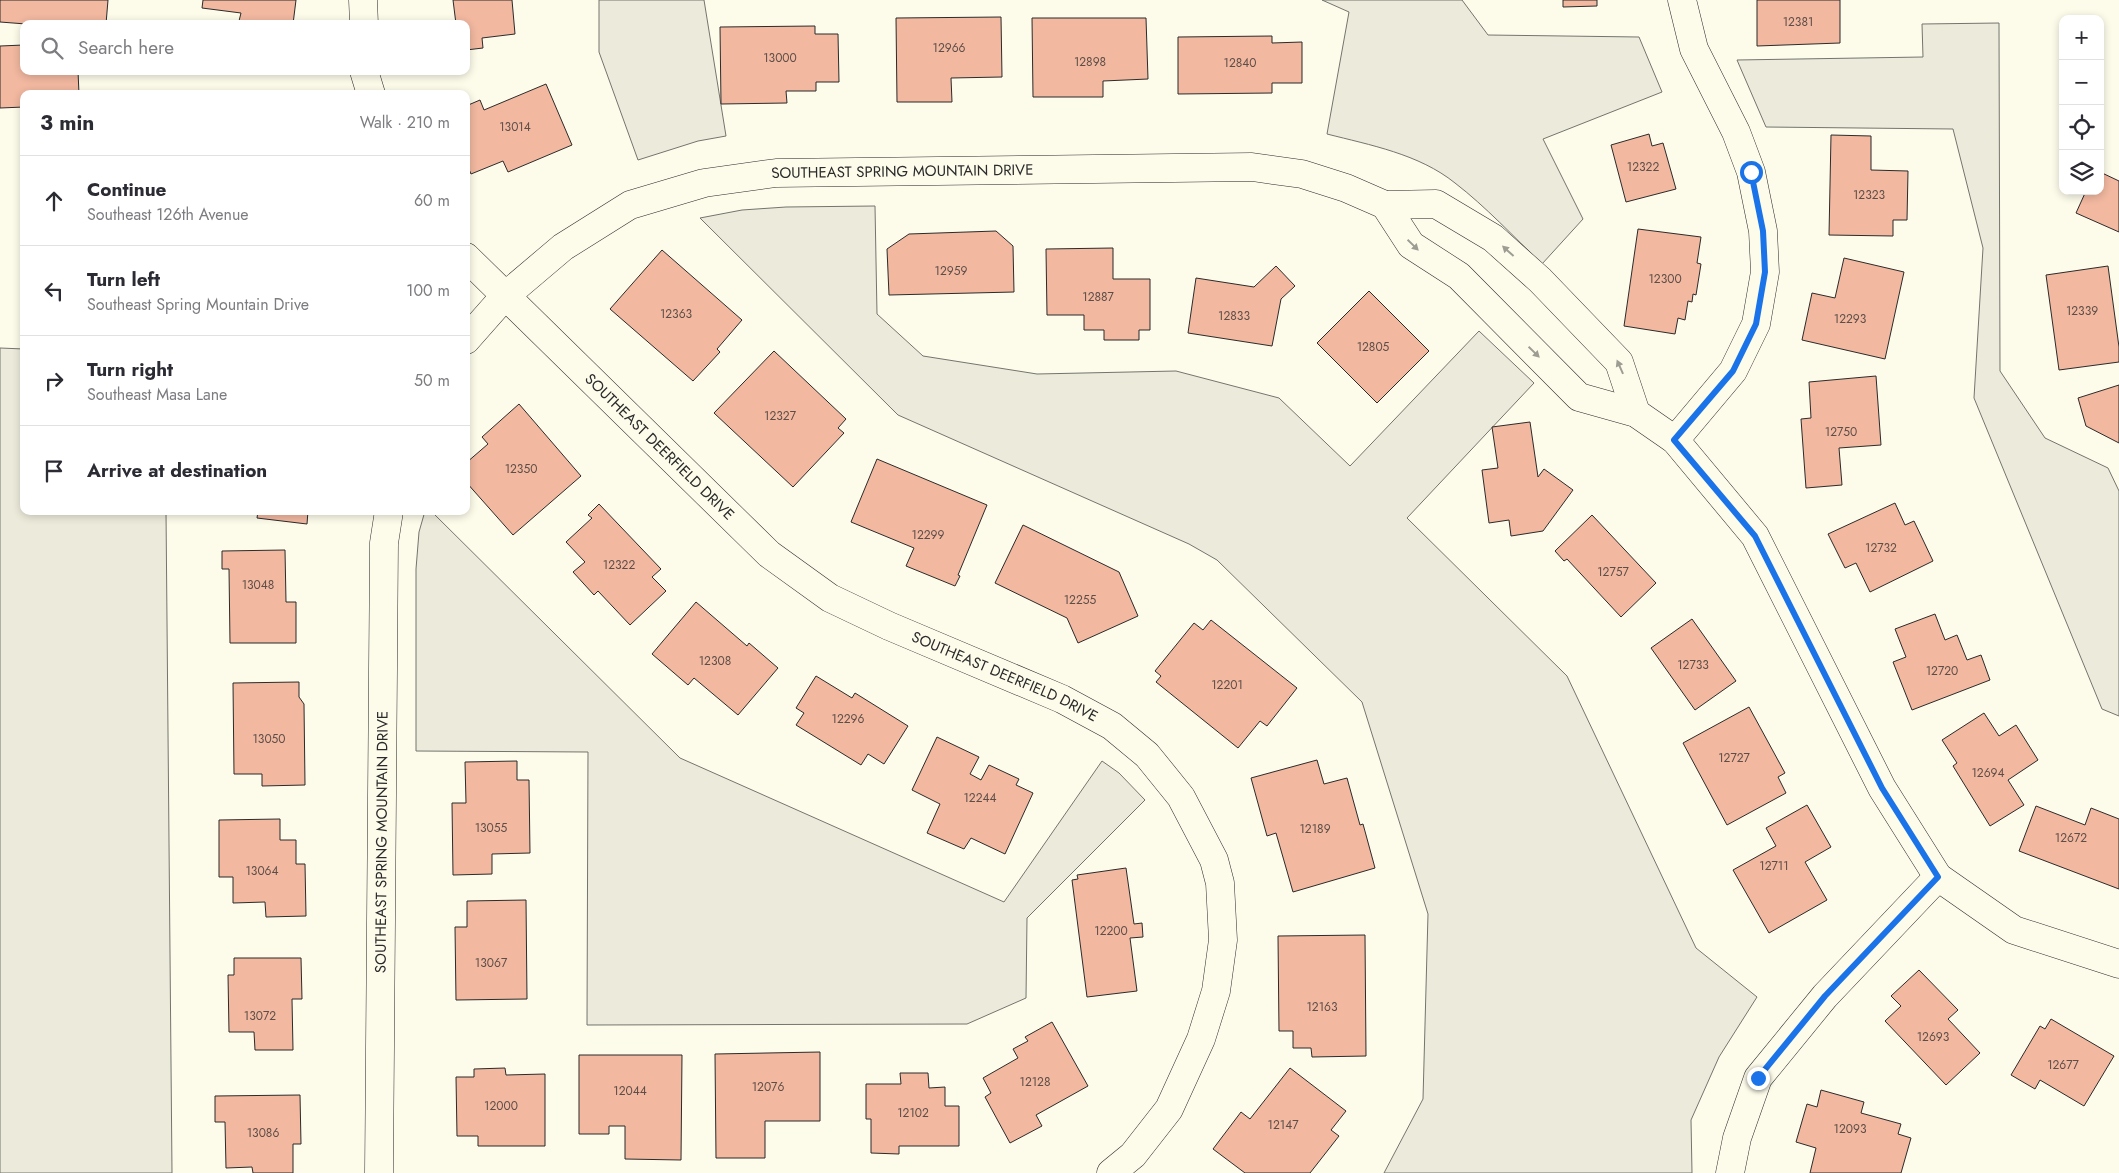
<!DOCTYPE html>
<html lang="en">
<head>
<meta charset="utf-8">
<style>
	body { margin:0; font-family:Jost,sans-serif; background:#f7f7f7; color:#2b2b33 }
	.controls { position:absolute; right:15px; top:15px; display:grid; overflow:hidden; border-radius:10px; box-shadow:0 2px 8px #0003 }
	.controls button { width:45px; height:45px; display:grid; place-items:center; padding:0; border:0; border-bottom:1px solid #e1e1e2; background:#fff; color:#2b2b33; font:25px sans-serif }
	.stop { position:absolute; width:15px; height:15px; margin:-11px; border:4px solid #1a73e8; border-radius:50%; background:#fff }
	.stop.end { background:#1a73e8; border-color:#fff; box-shadow:0 1px 5px #0008 }
	.list { margin:0; padding:0; list-style:none }
	h2 { display:flex; justify-content:space-between; align-items:center; height:65px; margin:0; padding:0 20px; font-size:21px }
	h2 small { font-size:16px; font-weight:400; color:#7c7c81 }
	.list li { display:grid; grid-template-columns:32px 1fr auto; gap:15px; align-items:center; box-sizing:border-box; height:90px; padding:0 20px; border-top:1px solid #e1e1e2 }
	.list b { display:block; font-size:19px; white-space:nowrap }
	.list p { margin:0; font-size:16px; white-space:nowrap; color:#7c7c81 }
	.list em { font-size:16px; font-style:normal; color:#7c7c81 }
	.icon { flex:none; width:28px; height:28px; fill:none; stroke:currentColor; stroke-width:2; stroke-linecap:round; stroke-linejoin:round }
	.map { position:relative; flex:none; width:2119px; height:1173px; overflow:hidden }
	.search { position:absolute; background:#fff; box-shadow:0 2px 8px #0003; left:20px; top:20px; width:450px; height:55px; display:flex; align-items:center; gap:12px; box-sizing:border-box; padding:0 18px; border-radius:10px; color:#7c7c81; font-size:19px }
	.panel { position:absolute; background:#fff; box-shadow:0 2px 8px #0003; left:20px; top:90px; width:450px; height:425px; border-radius:10px }
	.map>svg:first-child { display:block }
	.green { fill:#ecebdb; stroke:#74746e }
	.building { fill:#f2b8a0; stroke:#2b2b2b }
	.lines { fill:none; stroke-linecap:round; stroke-linejoin:round }
	.street-casing { stroke:#2b2b2b; stroke-width:29 }
	.street { stroke:#fdfbea; stroke-width:28 }
	.oneway { fill:#9e9d94 }
	.route { stroke:#1a73e8; stroke-width:6 }
	.labels { text-anchor:middle; stroke-width:4; stroke-linejoin:round; paint-order:stroke }
	.number-label { font-size:12px; fill:#5d4e48 }
	.street-label { font-size:15px; fill:#2b2b2b; stroke:#fdfbea }
</style>
</head>
<body>
<div class="map">
<svg width="2119" height="1173" viewBox="0 0 2119 1173">
	<rect width="100%" height="100%" fill="#fdfbea"/>
	<path class="green" d="M 599,0 L 704,0 L 726,136 L 698,141 L 638,160 L 599,52 Z
		M 1322,0 L 1462,0 L 1488,35 L 1639,37 L 1662,92 L 1543,139 L 1583,219 L 1542,264 C 1514,237 1485,206 1455,183 C 1419,154 1370,145 1327,134 L 1349,12 Z
		M 1999,23 L 2000,371 L 2045,438 L 2108,468 L 2119,491 L 2119,716 L 2102,709 L 1974,398 L 1983,248 L 1953,129 L 1766,127 L 1737,60 L 1923,57 L 1922,24 Z
		M 875,206 L 877,314 L 923,356 L 1037,374 L 1176,371 L 1279,398 L 1350,466 L 1479,331 L 1534,383 L 1407,518 L 1567,676 L 1696,948 L 1757,997 L 1719,1057 L 1691,1120 L 1692,1173 L 1384,1173 L 1423,1099 L 1428,914 L 1362,702 L 1217,560 L 1189,544 L 898,415 L 700,218 L 742,210 L 786,207 Z
		M 0,348 L 24,349 L 24,511 L 166,511 L 172,1173 L 0,1173 Z
		M 425,511 L 431,511 L 680,758 L 1004,902 L 1102,761 L 1119,773 L 1145,800 L 1027,918 L 1026,998 L 967,1024 L 587,1025 L 588,752 L 416,751 L 416,569 L 419,532 Z"/>
	<path class="building" d="M 0,0 L 108,0 L 106,24 L 26,24 L 0,22 Z
		M 203,0 L 296,0 L 293,24 L 258,24 L 239,21 L 241,13 L 202,8 Z
		M 453,0 L 512,0 L 515,34 L 482,38 L 483,48 L 466,50 L 466,24 L 456,24 Z
		M 1563,0 L 1597,0 L 1597,6 L 1563,7 Z
		M 1757,0 L 1840,0 L 1840,43 L 1757,46 Z
		M 1001,17 L 1002,77 L 951,78 L 952,102 L 897,102 L 896,18 Z
		M 1032,18 L 1146,18 L 1148,79 L 1103,81 L 1103,97 L 1033,97 Z
		M 815,26 L 815,34 L 838,34 L 839,82 L 816,82 L 816,91 L 786,91 L 787,103 L 721,104 L 720,27 Z
		M 1272,36 L 1272,43 L 1302,42 L 1302,83 L 1272,83 L 1272,93 L 1178,94 L 1178,37 Z
		M 24,45 L 24,71 L 78,71 L 79,94 L 24,94 L 24,107 L 0,108 L 0,46 Z
		M 546,84 L 572,145 L 508,172 L 503,161 L 471,174 L 466,162 L 466,106 L 480,100 L 484,110 Z
		M 1649,134 L 1652,146 L 1663,143 L 1676,189 L 1626,202 L 1611,145 Z
		M 1831,135 L 1871,136 L 1871,170 L 1908,171 L 1907,220 L 1893,220 L 1893,236 L 1829,235 Z
		M 2100,172 L 2119,181 L 2119,232 L 2076,213 L 2086,191 L 2100,191 Z
		M 1638,229 L 1701,237 L 1697,263 L 1701,264 L 1696,295 L 1693,294 L 1692,302 L 1688,301 L 1685,320 L 1678,318 L 1675,334 L 1624,326 Z
		M 996,231 L 1013,246 L 1014,292 L 889,295 L 887,249 L 909,234 Z
		M 1113,248 L 1113,279 L 1150,279 L 1150,330 L 1139,330 L 1139,340 L 1104,340 L 1104,330 L 1084,330 L 1084,315 L 1047,315 L 1046,249 Z
		M 662,250 L 742,320 L 717,349 L 720,352 L 693,381 L 610,309 Z
		M 1844,258 L 1904,272 L 1885,359 L 1802,340 L 1812,293 L 1835,298 Z
		M 1276,266 L 1295,286 L 1281,299 L 1272,346 L 1188,333 L 1196,278 L 1254,287 Z
		M 2108,266 L 2119,347 L 2119,362 L 2059,370 L 2046,275 Z
		M 1369,291 L 1429,351 L 1377,403 L 1317,343 Z
		M 774,351 L 846,419 L 838,428 L 844,433 L 793,487 L 714,413 Z
		M 1876,376 L 1881,445 L 1839,448 L 1842,485 L 1806,488 L 1801,419 L 1811,418 L 1809,382 Z
		M 2119,385 L 2119,443 L 2086,426 L 2078,398 Z
		M 519,404 L 581,476 L 513,535 L 466,482 L 466,463 L 488,444 L 482,437 Z
		M 1530,422 L 1538,477 L 1544,469 L 1573,490 L 1543,531 L 1511,536 L 1509,520 L 1489,523 L 1482,470 L 1498,468 L 1492,427 Z
		M 877,459 L 987,505 L 958,575 L 960,576 L 955,586 L 906,566 L 914,548 L 851,522 Z
		M 1895,503 L 1905,525 L 1914,521 L 1933,561 L 1870,592 L 1856,563 L 1845,568 L 1828,534 Z
		M 599,504 L 661,569 L 652,577 L 666,591 L 630,625 L 598,591 L 594,595 L 573,572 L 585,562 L 566,542 L 592,518 L 588,515 Z
		M 258,511 L 308,511 L 307,524 L 257,518 Z
		M 1592,515 L 1656,583 L 1621,617 L 1567,559 L 1564,561 L 1555,551 Z
		M 1023,525 L 1119,572 L 1138,616 L 1078,643 L 1067,618 L 995,583 Z
		M 285,550 L 286,602 L 296,602 L 296,643 L 230,643 L 229,569 L 222,569 L 222,551 Z
		M 696,602 L 747,646 L 749,643 L 778,668 L 738,715 L 694,678 L 688,685 L 652,654 Z
		M 1935,614 L 1945,640 L 1957,635 L 1967,660 L 1981,655 L 1990,680 L 1912,710 L 1893,662 L 1906,657 L 1895,629 Z
		M 1692,619 L 1736,681 L 1695,710 L 1651,648 Z
		M 1211,620 L 1297,688 L 1267,726 L 1260,721 L 1238,748 L 1156,682 L 1161,676 L 1155,671 L 1194,623 L 1203,630 Z
		M 816,676 L 852,698 L 855,693 L 908,726 L 884,764 L 868,754 L 861,765 L 796,725 L 804,713 L 796,708 Z
		M 299,682 L 299,697 L 304,704 L 305,785 L 262,786 L 262,774 L 234,774 L 233,683 Z
		M 1749,707 L 1785,773 L 1778,777 L 1786,793 L 1727,825 L 1683,743 Z
		M 1984,713 L 1999,736 L 2016,725 L 2038,760 L 2008,780 L 2024,805 L 1990,826 L 1953,766 L 1957,763 L 1942,740 Z
		M 937,737 L 979,757 L 970,774 L 981,780 L 989,765 L 1019,779 L 1016,785 L 1033,793 L 1005,854 L 971,838 L 964,849 L 927,833 L 940,804 L 912,790 Z
		M 1317,760 L 1324,784 L 1347,778 L 1360,825 L 1363,824 L 1375,868 L 1293,892 L 1276,833 L 1267,836 L 1251,778 Z
		M 517,761 L 517,780 L 529,780 L 530,853 L 492,854 L 492,874 L 453,875 L 452,803 L 466,803 L 465,762 Z
		M 1807,805 L 1831,847 L 1805,862 L 1827,900 L 1769,933 L 1733,870 L 1776,846 L 1766,828 Z
		M 2036,806 L 2085,825 L 2091,808 L 2119,819 L 2119,889 L 2019,851 Z
		M 280,819 L 280,840 L 296,840 L 296,864 L 305,864 L 306,916 L 266,917 L 265,902 L 233,903 L 233,877 L 219,877 L 219,820 Z
		M 1126,868 L 1134,924 L 1142,923 L 1143,937 L 1130,938 L 1137,991 L 1087,997 L 1072,880 L 1078,879 L 1077,875 Z
		M 526,900 L 527,999 L 456,1000 L 455,927 L 467,927 L 467,901 Z
		M 1365,935 L 1366,1056 L 1312,1057 L 1311,1048 L 1293,1048 L 1293,1031 L 1279,1031 L 1278,936 Z
		M 234,958 L 301,958 L 302,999 L 292,999 L 293,1050 L 255,1050 L 254,1032 L 229,1032 L 228,975 L 234,975 Z
		M 1919,970 L 1958,1010 L 1948,1019 L 1980,1053 L 1946,1085 L 1885,1021 L 1901,1006 L 1891,996 Z
		M 2051,1019 L 2114,1056 L 2084,1106 L 2040,1080 L 2035,1089 L 2011,1075 L 2040,1026 L 2045,1029 Z
		M 1052,1022 L 1088,1086 L 1036,1115 L 1042,1126 L 1010,1143 L 985,1097 L 991,1093 L 983,1078 L 1018,1058 L 1013,1049 L 1028,1041 L 1025,1037 Z
		M 820,1052 L 820,1121 L 765,1121 L 765,1158 L 716,1158 L 715,1054 Z
		M 579,1055 L 682,1055 L 681,1160 L 625,1159 L 625,1126 L 609,1126 L 609,1134 L 579,1134 Z
		M 505,1068 L 506,1075 L 545,1074 L 545,1146 L 478,1146 L 478,1136 L 457,1136 L 456,1077 L 474,1077 L 474,1069 Z
		M 1290,1068 L 1346,1111 L 1331,1130 L 1339,1136 L 1310,1173 L 1245,1173 L 1213,1149 L 1241,1112 L 1250,1119 Z
		M 900,1073 L 928,1073 L 929,1088 L 945,1087 L 945,1106 L 959,1106 L 959,1146 L 899,1146 L 899,1154 L 871,1153 L 871,1119 L 866,1119 L 866,1084 L 901,1084 Z
		M 1821,1090 L 1864,1102 L 1861,1113 L 1901,1124 L 1898,1134 L 1911,1138 L 1901,1173 L 1810,1173 L 1816,1148 L 1796,1142 L 1807,1104 L 1817,1107 Z
		M 300,1095 L 301,1144 L 293,1144 L 293,1173 L 253,1173 L 252,1167 L 226,1168 L 225,1122 L 215,1122 L 215,1096 Z"/>
	<g class="lines">
		<defs>
			<g id="street">
				<path d="M 363,0 L 364,24"/>
				<path d="M 364,71 L 371,94"/>
				<path d="M 1385,205 L 1411,245 L 1459,276 L 1579,397 L 1636,413 L 1675,440 L 1755,536 L 1882,788 L 1938,877 L 2014,930 L 2119,964"/>
				<path id="s1" d="M 466,257 L 769,554 L 830,598 L 889,626 L 1062,699 L 1112,726 L 1147,755 L 1181,797 L 1214,860 L 1220,883 L 1223,940 L 1216,991 L 1201,1039 L 1169,1109 L 1133,1155 L 1111,1173"/>
				<path id="s2" d="M 466,340 L 504,297 L 563,247 L 630,205 L 704,183 L 776,173 L 1252,167 L 1302,174 L 1346,188 L 1385,205 L 1436,204 L 1493,238 L 1540,280 L 1619,362 L 1636,413"/>
				<path d="M 1675,440 L 1733,371 L 1756,324 L 1765,272 L 1763,231 L 1751,172 L 1736,132 L 1694,49 L 1682,0"/>
				<path id="s3" d="M 379,1173 L 384,543 L 389,511"/>
				<path d="M 1730,1173 L 1737,1138 L 1758,1078 L 1825,996 L 1938,877"/>
			</g>
		</defs>
		<use href="#street" class="street-casing"/>
		<use href="#street" class="street"/>
	</g>
	<defs><path id="oneway-solid" d="M-6-.8H1V-3.2L6.5 0L1 3.2V.8H-6Z" transform="scale(1.25)"/></defs>
	<g class="oneway">
		<use href="#oneway-solid" transform="translate(1413 245) rotate(44)"/>
		<use href="#oneway-solid" transform="translate(1508 251) rotate(-138)"/>
		<use href="#oneway-solid" transform="translate(1534 352) rotate(44)"/>
		<use href="#oneway-solid" transform="translate(1620 367) rotate(-114)"/>
	</g>
	<g class="lines">
		<path class="route" d="M 1751,172 L 1763,231 L 1765,272 L 1756,324 L 1733,371 L 1674,440 L 1755,536 L 1882,788 L 1938,877 L 1825,996 L 1758,1078"/>
	</g>
	<g class="labels">
		<g class="number-label">
			<text x="1798" y="26">12381</text>
			<text x="949" y="52">12966</text>
			<text x="780" y="62">13000</text>
			<text x="1090" y="66">12898</text>
			<text x="1240" y="67">12840</text>
			<text x="515" y="131">13014</text>
			<text x="1643" y="171">12322</text>
			<text x="1869" y="199">12323</text>
			<text x="951" y="275">12959</text>
			<text x="1665" y="283">12300</text>
			<text x="1098" y="301">12887</text>
			<text x="2082" y="315">12339</text>
			<text x="676" y="318">12363</text>
			<text x="1234" y="320">12833</text>
			<text x="1850" y="323">12293</text>
			<text x="1373" y="351">12805</text>
			<text x="780" y="420">12327</text>
			<text x="1841" y="436">12750</text>
			<text x="521" y="473">12350</text>
			<text x="928" y="539">12299</text>
			<text x="1881" y="552">12732</text>
			<text x="619" y="569">12322</text>
			<text x="1613" y="576">12757</text>
			<text x="258" y="589">13048</text>
			<text x="1080" y="604">12255</text>
			<text x="715" y="665">12308</text>
			<text x="1693" y="669">12733</text>
			<text x="1942" y="675">12720</text>
			<text x="1227" y="689">12201</text>
			<text x="848" y="723">12296</text>
			<text x="269" y="743">13050</text>
			<text x="1734" y="762">12727</text>
			<text x="1988" y="777">12694</text>
			<text x="980" y="802">12244</text>
			<text x="491" y="832">13055</text>
			<text x="1315" y="833">12189</text>
			<text x="2071" y="842">12672</text>
			<text x="1774" y="870">12711</text>
			<text x="262" y="875">13064</text>
			<text x="1111" y="935">12200</text>
			<text x="491" y="967">13067</text>
			<text x="1322" y="1011">12163</text>
			<text x="260" y="1020">13072</text>
			<text x="1933" y="1041">12693</text>
			<text x="2063" y="1069">12677</text>
			<text x="1035" y="1086">12128</text>
			<text x="768" y="1091">12076</text>
			<text x="630" y="1095">12044</text>
			<text x="501" y="1110">12000</text>
			<text x="913" y="1117">12102</text>
			<text x="1283" y="1129">12147</text>
			<text x="1850" y="1133">12093</text>
			<text x="263" y="1137">13086</text>
		</g>
		<g class="street-label">
			<text dy="5" stroke="none"><textPath href="#s2" startOffset="490">SOUTHEAST SPRING MOUNTAIN DRIVE</textPath></text>
			<text dy="5" stroke="none"><textPath href="#s1" startOffset="271">SOUTHEAST DEERFIELD DRIVE</textPath></text>
			<text dy="5" stroke="none"><textPath href="#s1" startOffset="691">SOUTHEAST DEERFIELD DRIVE</textPath></text>
			<text dy="5" stroke="none"><textPath href="#s3" startOffset="331">SOUTHEAST SPRING MOUNTAIN DRIVE</textPath></text>
		</g>
	</g>
</svg>
<div class="controls">
<button>+</button>
<button>−</button>
<button><svg class="icon" aria-label="locate" viewBox="0 0 24 24"><circle cx="12" cy="12" r="6"/><path d="M12 2v4M12 18v4M2 12h4M18 12h4"/></svg></button>
<button><svg class="icon" aria-label="layers" viewBox="0 0 24 24"><path d="M12 4l9 5-9 5-9-5zM3 14l9 5 9-5"/></svg></button>
</div>
<div class="stop" style="left:1751px;top:172px"></div>
<div class="stop end" style="left:1758px;top:1078px"></div>
<div class="search"><svg class="icon" aria-label="search" viewBox="0 0 24 24"><circle cx="10" cy="10" r="6"/><path d="M15 15l6 6"/></svg>Search here</div>
<section class="panel">
<h2>3 min<small>Walk · 210 m</small></h2>
<ul class="list">
<li><svg class="icon" aria-label="ahead" viewBox="0 0 24 24"><path d="M12 20V5M6 11l6-6 6 6"/></svg><div><b>Continue</b><p>Southeast 126th Avenue</p></div><em>60 m</em></li>
<li><svg class="icon" aria-label="left" viewBox="0 0 24 24"><path d="M17 20v-9H6M10 6l-5 5 5 5"/></svg><div><b>Turn left</b><p>Southeast Spring Mountain Drive</p></div><em>100 m</em></li>
<li><svg class="icon" aria-label="right" viewBox="0 0 24 24"><path d="M7 20v-9h11M14 6l5 5-5 5"/></svg><div><b>Turn right</b><p>Southeast Masa Lane</p></div><em>50 m</em></li>
<li><svg class="icon" aria-label="arrive" viewBox="0 0 24 24"><path d="M6 21V4h12l-3 4 3 4H6"/></svg><div><b>Arrive at destination</b></div></li>
</ul>
</section>
</div>
</body>
</html>
